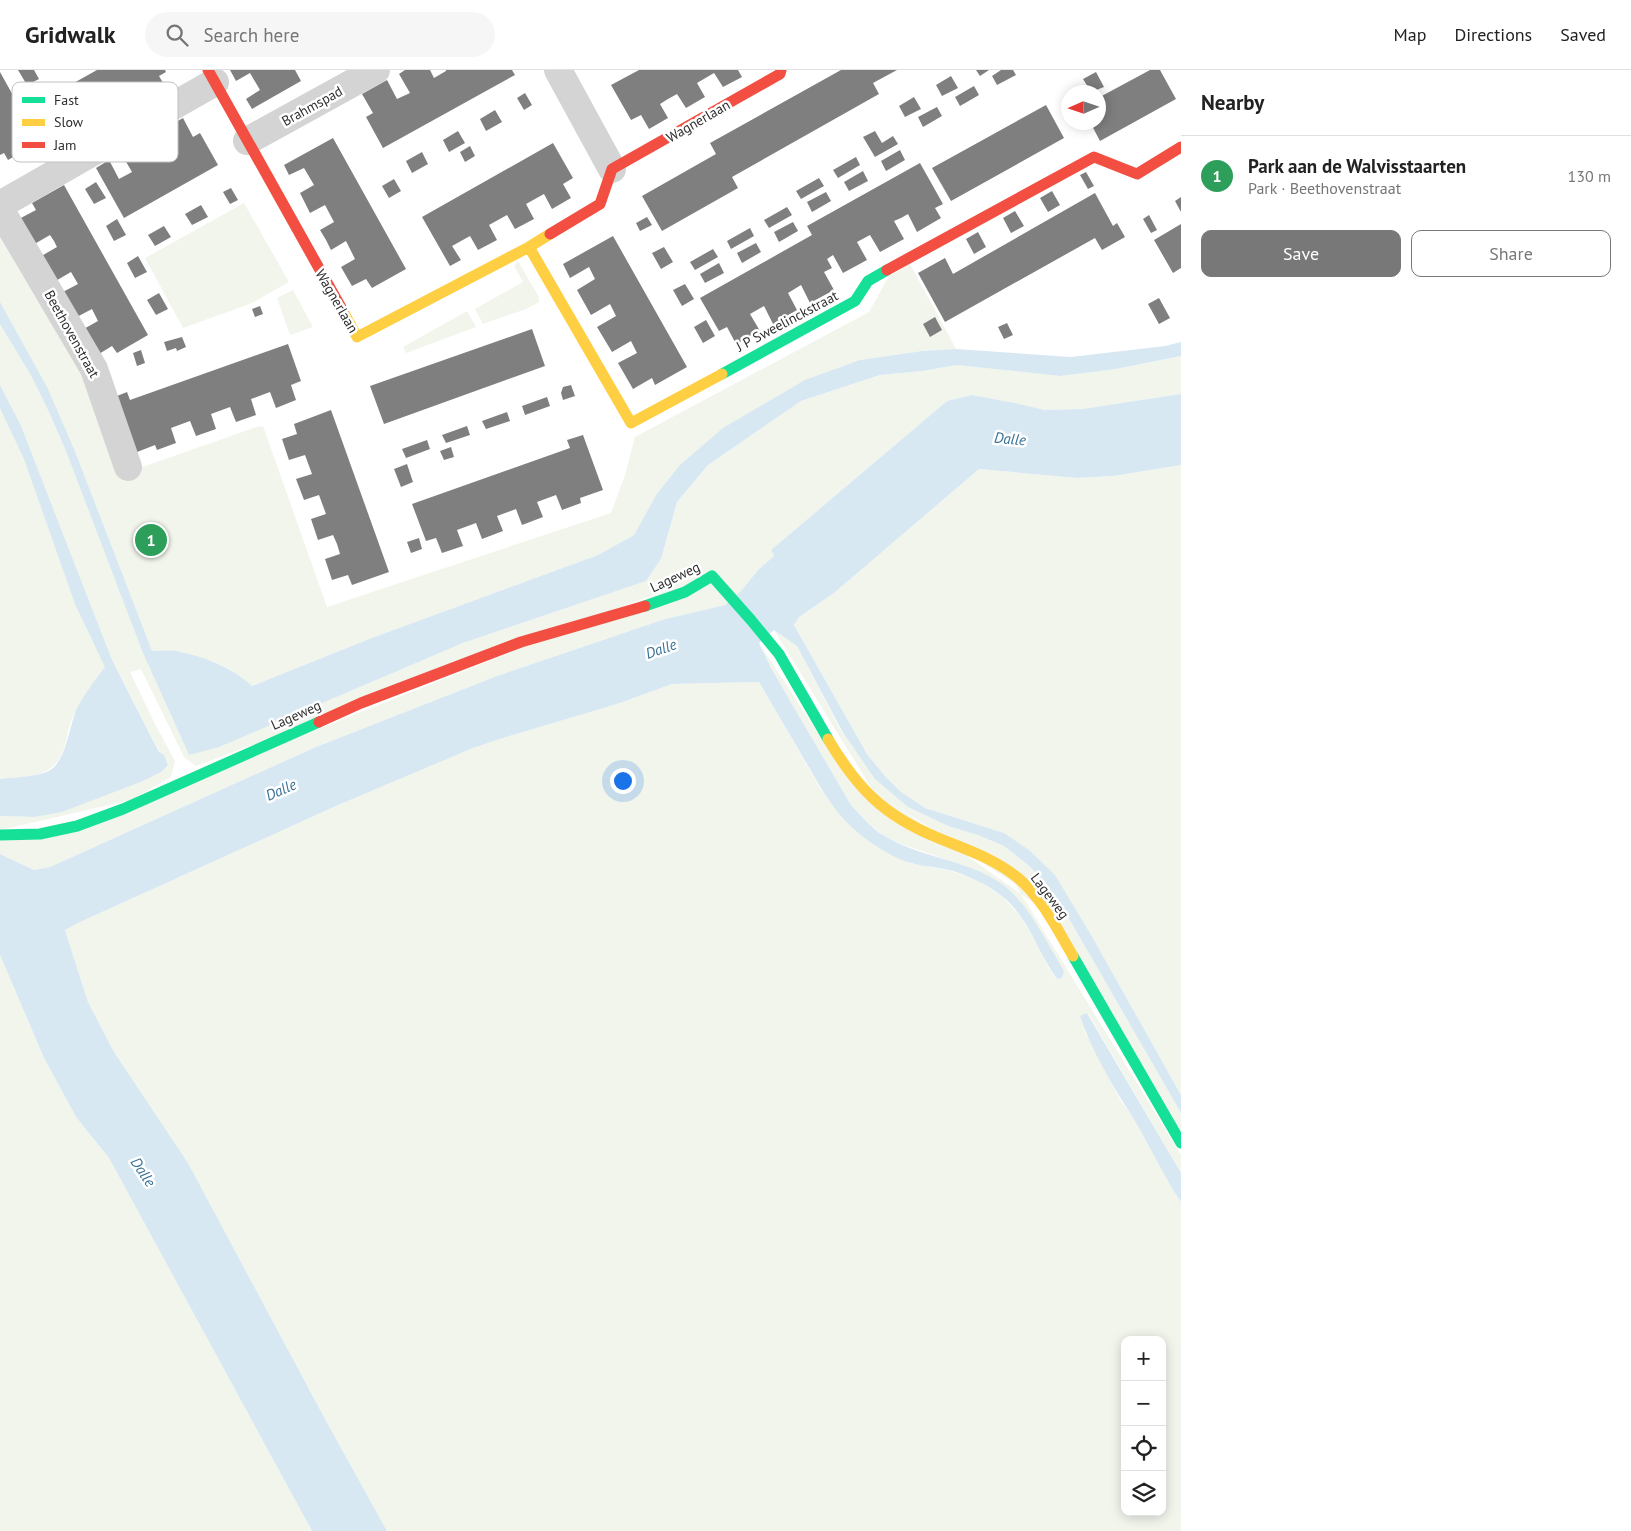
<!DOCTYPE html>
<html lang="en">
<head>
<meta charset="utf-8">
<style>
	body { margin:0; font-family:"PT Sans",sans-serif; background:#f6f6f6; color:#222 }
	.controls { position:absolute; right:15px; bottom:15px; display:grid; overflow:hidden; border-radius:10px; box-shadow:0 2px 12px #0003 }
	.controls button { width:45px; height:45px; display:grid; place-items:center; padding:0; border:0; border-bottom:1px solid #e0e0e0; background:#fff; color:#222; font:25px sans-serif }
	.compass { position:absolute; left:1061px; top:15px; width:45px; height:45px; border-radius:50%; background:#fff; box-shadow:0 2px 12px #0003; rotate:267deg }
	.you { position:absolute; left:622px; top:710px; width:18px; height:18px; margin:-12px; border:4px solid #fff; border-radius:50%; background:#1a73e8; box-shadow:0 0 0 8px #1a73e833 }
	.badge { display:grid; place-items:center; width:32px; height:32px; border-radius:50%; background:#787878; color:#fff; font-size:16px; font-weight:700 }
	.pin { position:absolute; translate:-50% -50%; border:2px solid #fff; box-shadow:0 1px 5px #0006 }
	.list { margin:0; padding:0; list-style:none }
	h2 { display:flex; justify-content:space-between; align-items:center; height:65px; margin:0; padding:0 20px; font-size:21px }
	h2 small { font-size:16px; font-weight:400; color:#767676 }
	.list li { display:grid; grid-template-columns:32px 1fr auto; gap:15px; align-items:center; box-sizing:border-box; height:80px; padding:0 20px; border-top:1px solid #e0e0e0 }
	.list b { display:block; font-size:19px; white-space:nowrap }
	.list p { margin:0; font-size:16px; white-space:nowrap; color:#767676 }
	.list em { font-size:16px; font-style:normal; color:#767676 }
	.actions { display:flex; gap:10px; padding:15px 20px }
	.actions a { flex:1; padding:11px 0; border:1px solid #787878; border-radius:10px; text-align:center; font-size:18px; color:#787878 }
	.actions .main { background:#787878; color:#fff }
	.icon { flex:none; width:28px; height:28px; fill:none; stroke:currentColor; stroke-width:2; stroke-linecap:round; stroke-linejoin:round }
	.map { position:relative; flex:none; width:1181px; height:1461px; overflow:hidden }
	header { display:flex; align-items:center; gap:30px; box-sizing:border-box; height:70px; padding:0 25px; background:#fff; border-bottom:1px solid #e0e0e0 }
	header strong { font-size:24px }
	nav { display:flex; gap:28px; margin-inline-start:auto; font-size:18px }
	.search { width:350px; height:45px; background:#f6f6f6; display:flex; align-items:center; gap:12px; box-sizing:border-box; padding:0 18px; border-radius:28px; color:#767676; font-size:19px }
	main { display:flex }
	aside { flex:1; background:#fff }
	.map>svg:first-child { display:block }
	.green { fill:#f1f5ec; fill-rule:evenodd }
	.water { fill:#d8e8f3 }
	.building { fill:#7f7f7f }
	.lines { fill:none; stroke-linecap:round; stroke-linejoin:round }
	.street { stroke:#d4d4d4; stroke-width:28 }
	.fast { stroke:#16e098; stroke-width:11 }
	.slow { stroke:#ffcf43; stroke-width:11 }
	.jam { stroke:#f24e42; stroke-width:11 }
	.labels { text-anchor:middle; stroke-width:5; stroke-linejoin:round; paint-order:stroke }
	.street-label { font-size:14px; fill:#2f2f2f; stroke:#fff }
	.water-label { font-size:15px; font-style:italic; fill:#387196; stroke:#fff }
	.key { fill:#fff; stroke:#c1c1c1; stroke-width:1 }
	.key-label { font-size:14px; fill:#2f2f2f }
</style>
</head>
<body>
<header>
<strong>Gridwalk</strong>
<div class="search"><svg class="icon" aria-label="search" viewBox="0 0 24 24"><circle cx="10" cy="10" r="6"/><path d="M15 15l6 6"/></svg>Search here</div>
<nav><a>Map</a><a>Directions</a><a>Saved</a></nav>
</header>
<main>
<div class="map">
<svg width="1181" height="1461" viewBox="0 0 1181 1461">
	<rect width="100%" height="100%" fill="#fff"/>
	<path class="green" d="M 0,131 L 134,400 L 257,357 L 263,356 L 327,537 L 611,443 L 625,405 L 635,367 L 869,242 L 889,206 L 910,194 L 956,279 L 922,281 L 860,290 L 656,425 L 634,465 L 598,485 L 369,569 L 252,616 L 229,599 L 210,590 L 149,596 L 189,685 L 259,659 L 463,573 L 646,511 L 661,489 L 677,432 L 708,395 L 801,331 L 880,305 L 923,301 L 957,295 L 1060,306 L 1116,299 L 1181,286 L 1181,324 L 1082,339 L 1045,340 L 1015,333 L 972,325 L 947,331 L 771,480 L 774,486 L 759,499 L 741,521 L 725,535 L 665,549 L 497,606 L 316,677 L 50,797 L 34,800 L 0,784 L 0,770 L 41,769 L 688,512 L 196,696 L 184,687 L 141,599 L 130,602 L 155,654 L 175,691 L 171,707 L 131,730 L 0,760 L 0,746 L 34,747 L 161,685 L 120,605 C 111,612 83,631 77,639 C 71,648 68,661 66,671 C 57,709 33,705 0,709 Z
		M 244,133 L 289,212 L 252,233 L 183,258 L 145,188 Z
		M 518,191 L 539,227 L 539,232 L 526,239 L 483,254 L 475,239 L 523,212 L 514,196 Z
		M 293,220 L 313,257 L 290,265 L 277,228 Z
		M 467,241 L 476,257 L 406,283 L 403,277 Z
		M 1181,395 L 1181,1025 L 1094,870 L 1004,763 L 925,738 L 900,721 L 885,706 L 867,684 L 794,555 L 799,547 L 834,523 L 979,399 L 1077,408 L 1115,406 Z
		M 774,560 L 797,576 L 841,661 L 908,737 L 948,756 L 978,765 L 1004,776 L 1028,795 L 1044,811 L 1060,833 L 1181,1043 L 1181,1061 L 1058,850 L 872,719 Z
		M 759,573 L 842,700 L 1015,814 L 1181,1085 L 1181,1103 L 1088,943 L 1084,960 L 1121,1031 L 1133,1048 L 1181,1132 L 1181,1461 L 387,1461 L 325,1349 L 188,1093 L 114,982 L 88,932 L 65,860 L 80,852 L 336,736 L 473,678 L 506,667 L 617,634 L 672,614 L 759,612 L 820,718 L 839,743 L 856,761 L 892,785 L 910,793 L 952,801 L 979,811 L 1004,828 L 1020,846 L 1040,879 L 1049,899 L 1056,909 L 1062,908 L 1043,867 L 1030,845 L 1002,814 L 965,796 L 904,775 L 887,768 L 868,753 L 851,735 L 771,598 ZM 1125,1270 L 1162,1270 L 1162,1442 L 1125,1442 Z
		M 0,885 L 44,988 L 76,1047 L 109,1088 L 312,1461 L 0,1461 Z"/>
	<path class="water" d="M 0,232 L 47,317 L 74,379 L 152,581 C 160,581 168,580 176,581 C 203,586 232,597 252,616 L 369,569 L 598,485 L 634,465 L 656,425 L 680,395 L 723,358 L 805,310 L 860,290 L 922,281 L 956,279 L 1071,287 L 1165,276 L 1181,272 L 1181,286 L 1116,299 L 1060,306 L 957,295 L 923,301 L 880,305 L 801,331 L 708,395 L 677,432 L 661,489 L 646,511 L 463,573 L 219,677 L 189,685 L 143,583 L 66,381 L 50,344 L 32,307 L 0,254 Z
		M 0,315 L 21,356 L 112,590 L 159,682 L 164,685 L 168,695 L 161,702 L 143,711 L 62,742 L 34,747 L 0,746 L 0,709 C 13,707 43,707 53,698 C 67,685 69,657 77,638 C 85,623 95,610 105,597 L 75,534 L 24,389 L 0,338 Z
		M 1181,324 L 1181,395 L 1114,406 L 1077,408 L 979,399 L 834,523 L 799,547 L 794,555 L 867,684 L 885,706 L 900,721 L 925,738 L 1004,763 L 1029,780 L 1055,805 L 1094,870 L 1181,1025 L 1181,1043 L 1060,833 L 1044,811 L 1028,795 L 1004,776 L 978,765 L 948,756 L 908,737 L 875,709 L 842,661 L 797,576 L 774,560 L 759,573 L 771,598 L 851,735 C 862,747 873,760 888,768 C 923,788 968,790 1002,814 C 1029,834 1047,873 1064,901 L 1062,908 L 1057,909 C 1038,883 1029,848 1003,827 C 988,815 971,807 953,801 C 939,797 925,797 911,793 C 894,789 870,773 856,761 C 832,741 817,711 801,684 C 787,660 773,636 759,612 L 672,614 L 617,634 L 506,667 L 473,678 L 336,736 L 80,852 L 65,860 L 88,932 L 114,982 L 188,1093 L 325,1349 L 387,1461 L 312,1461 L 109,1088 L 76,1047 L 44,988 L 0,885 L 0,784 L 34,800 L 50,797 L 316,677 L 497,606 L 665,549 L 725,535 L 741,521 L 759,499 L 774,486 L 771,480 L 947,331 L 972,325 L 1015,333 L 1045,340 L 1082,339 Z
		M 1087,943 L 1181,1103 L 1181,1132 C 1163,1105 1150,1076 1133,1048 C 1113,1016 1092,982 1080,946 Z"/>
	<path class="building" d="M 18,0 L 34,0 L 39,9 L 27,15 Z
		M 97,0 L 165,0 L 166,2 L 159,6 L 170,25 L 145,39 L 134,20 L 122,27 L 133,46 L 108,60 L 97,41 L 91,44 L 85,48 L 96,67 L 82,74 L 54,24 Z
		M 230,0 L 295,0 L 301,11 L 252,39 L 246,29 L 260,20 L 250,3 L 236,11 Z
		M 405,0 L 430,0 L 434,8 L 446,1 L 446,0 L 512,0 L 515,5 L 383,78 L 366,47 L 373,43 L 362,24 L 387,10 L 397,29 L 410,23 L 399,4 Z
		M 639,0 L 738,0 L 742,7 L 723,17 L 714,3 L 697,13 L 705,27 L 686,38 L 677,24 L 668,29 L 660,34 L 668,48 L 649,59 L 641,45 L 631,50 L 611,15 Z
		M 841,0 L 897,0 L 873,13 L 879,24 L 732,107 L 738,118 L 662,161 L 642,126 L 716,84 L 710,73 Z
		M 976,0 L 989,0 L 980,6 Z
		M 1001,0 L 1013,0 L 1016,5 L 997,15 L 992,6 Z
		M 1150,0 L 1160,0 L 1176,29 L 1100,71 L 1090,52 L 1098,52 L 1098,28 Z
		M 0,2 L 39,72 L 8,90 L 4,83 L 0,85 Z
		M 1096,2 L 1104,17 L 1091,22 L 1083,9 Z
		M 951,6 L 958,18 L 942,26 L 936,15 Z
		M 974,16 L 979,25 L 960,36 L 955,27 Z
		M 525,23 L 532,35 L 524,40 L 517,28 Z
		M 914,27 L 921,39 L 905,47 L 899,36 Z
		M 1046,35 L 1064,68 L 951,131 L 932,98 Z
		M 937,37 L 942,46 L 923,57 L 918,47 Z
		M 495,40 L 502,52 L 486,61 L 480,49 Z
		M 183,48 L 193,67 L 200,63 L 218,95 L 124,148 L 96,98 L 109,90 L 119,109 L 132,102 L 121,83 L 146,69 L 156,88 L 169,81 L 158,62 Z
		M 458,61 L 465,73 L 449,82 L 443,70 Z
		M 875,61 L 882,73 L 893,66 L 898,74 L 875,87 L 863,67 Z
		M 333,68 L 406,199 L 372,218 L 366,209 L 352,216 L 341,197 L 355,189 L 346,171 L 331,180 L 326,170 L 320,160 L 334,152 L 325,135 L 310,143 L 300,123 L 314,115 L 304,98 L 289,105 L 284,95 Z
		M 553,73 L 573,108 L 563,114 L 571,128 L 552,139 L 544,124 L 526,134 L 534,149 L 515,159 L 507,145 L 489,155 L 497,170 L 478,180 L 470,166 L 452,176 L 461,190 L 450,196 L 422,147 Z
		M 470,76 L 475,86 L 465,92 L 460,82 Z
		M 900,80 L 905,90 L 886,101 L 881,91 Z
		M 422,82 L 428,94 L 412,103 L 406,91 Z
		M 856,87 L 860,95 L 838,108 L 833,100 Z
		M 920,93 L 943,134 L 935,138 L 941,148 L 917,162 L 908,144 L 901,148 L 894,151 L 904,169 L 880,182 L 870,165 L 857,172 L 867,190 L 843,203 L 833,185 L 827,189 L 832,198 L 824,202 L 834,220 L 810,233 L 801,215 L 788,223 L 797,240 L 773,254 L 764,236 L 750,244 L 760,261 L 736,274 L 727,257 L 719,261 L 700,228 L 812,165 L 807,156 Z
		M 863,101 L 868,111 L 849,121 L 844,112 Z
		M 1086,102 L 1094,116 L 1088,119 L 1080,105 Z
		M 819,108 L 824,116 L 801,129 L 796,121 Z
		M 394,109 L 401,121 L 389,128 L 382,116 Z
		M 96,112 L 106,128 L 94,134 L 85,119 Z
		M 64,115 L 148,265 L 117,283 L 112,276 L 94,287 L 80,261 L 98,251 L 92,239 L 73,249 L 59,224 L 78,214 L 71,202 L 52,213 L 38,188 L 57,177 L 54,171 L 50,165 L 31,176 L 17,150 L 36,140 L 32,133 Z
		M 231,118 L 238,130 L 230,134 L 223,122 Z
		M 1052,121 L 1060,135 L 1048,142 L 1040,128 Z
		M 826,122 L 831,131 L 812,142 L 807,132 Z
		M 1095,123 L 1113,156 L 1117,153 L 1125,167 L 1102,180 L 1095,168 L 945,252 L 918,203 L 945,188 L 953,204 Z
		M 1181,127 L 1181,142 L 1175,131 Z
		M 201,135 L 208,147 L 192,155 L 185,144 Z
		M 787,137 L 792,145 L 769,158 L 764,150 Z
		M 1015,141 L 1024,156 L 1011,163 L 1003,148 Z
		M 1149,145 L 1157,160 L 1151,163 L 1143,149 Z
		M 647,147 L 652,155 L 640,161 L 636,153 Z
		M 117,149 L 126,165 L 114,171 L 106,156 Z
		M 793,152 L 798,161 L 779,172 L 774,162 Z
		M 1181,154 L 1181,198 L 1173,203 L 1154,170 Z
		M 164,156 L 171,167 L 155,176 L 148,165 Z
		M 750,158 L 754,166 L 731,179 L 727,171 Z
		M 978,162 L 986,177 L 974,184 L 966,169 Z
		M 613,166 L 687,297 L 655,315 L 652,308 L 633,319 L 618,293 L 637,283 L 631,271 L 612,282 L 597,257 L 616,246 L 610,234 L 591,245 L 577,220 L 595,209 L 589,197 L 570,208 L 563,194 Z
		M 756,173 L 761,182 L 742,193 L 737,183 Z
		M 664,177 L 673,192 L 661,199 L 652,183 Z
		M 713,179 L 718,187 L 695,200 L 690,192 Z
		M 138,186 L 147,202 L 135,208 L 127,193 Z
		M 719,193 L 724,203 L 705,213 L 700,204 Z
		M 685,214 L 694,229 L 682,236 L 673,220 Z
		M 159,223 L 168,239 L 156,245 L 147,230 Z
		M 1159,228 L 1170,248 L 1159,254 L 1148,234 Z
		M 260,236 L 263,244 L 255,247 L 252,239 Z
		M 935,247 L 942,260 L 930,267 L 923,254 Z
		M 706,250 L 715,266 L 703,273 L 694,257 Z
		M 1007,253 L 1013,265 L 1004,269 L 998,257 Z
		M 532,259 L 545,296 L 384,354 L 370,316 Z
		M 182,267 L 186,277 L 177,281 L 176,278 L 167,281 L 164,272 Z
		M 288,274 L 301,311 L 291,315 L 296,330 L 276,338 L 270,322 L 251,329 L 256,345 L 236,352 L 230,337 L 211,344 L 216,359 L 196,366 L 190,351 L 171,358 L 176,373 L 157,380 L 155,375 L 132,384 L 112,328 L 127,322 L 130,330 Z
		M 141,280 L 145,293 L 137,296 L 133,283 Z
		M 571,315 L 575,326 L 563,330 L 561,323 L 563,317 Z
		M 547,327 L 550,336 L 525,345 L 522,336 Z
		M 331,340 L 389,502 L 352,515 L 348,505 L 332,510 L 325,489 L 340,484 L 337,474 L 333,465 L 318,470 L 311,449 L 326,444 L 319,425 L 304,430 L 296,409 L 312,404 L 305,385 L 289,390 L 282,369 L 297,364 L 294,354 Z
		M 507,342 L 510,351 L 486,359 L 482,351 Z
		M 467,356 L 470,365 L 446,373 L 442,365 Z
		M 583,365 L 603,420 L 580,428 L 581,433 L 562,440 L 556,425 L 537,432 L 543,447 L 522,455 L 516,439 L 497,446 L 503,461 L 482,469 L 476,453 L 457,460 L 463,476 L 442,483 L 436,468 L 426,471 L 412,434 L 570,378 L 567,370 Z
		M 427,370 L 430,379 L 406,388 L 402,379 Z
		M 451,377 L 454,387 L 444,390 L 440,381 Z
		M 407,394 L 413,412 L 401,417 L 394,399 Z
		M 419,468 L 422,479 L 411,483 L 407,472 Z"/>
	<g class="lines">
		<path class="street" d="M 558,0 L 612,99
			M 247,71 L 376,0
			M 0,135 L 215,12
			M 0,139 L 94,299 L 128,397"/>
		<path class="fast" d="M 722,304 L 855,231 L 868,211 L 887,200
			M 645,536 L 685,522 L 712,506 L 751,550 L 779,584 L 828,669
			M 0,765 L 40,764 L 77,756 L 123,739 L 319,652
			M 1073,886 L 1181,1073"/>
		<path class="slow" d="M 529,177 L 631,353 L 722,304
			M 343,241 L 357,267 L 529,177 L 550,164
			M 828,669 C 857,718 883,745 936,767 C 964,779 994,788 1018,808 C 1042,828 1057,859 1073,886"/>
		<path class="jam" d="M 208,0 L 343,241
			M 550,164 L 600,134 L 612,99 L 780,4 L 781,0
			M 887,200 L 1094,87 L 1137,104 L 1181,77
			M 319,652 L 361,633 L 521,572 L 645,536"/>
	</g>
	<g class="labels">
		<g class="street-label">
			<text transform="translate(312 36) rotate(-29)" y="5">Brahmspad</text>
			<text transform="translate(698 51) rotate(-30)" y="5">Wagnerlaan</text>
			<text transform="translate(337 231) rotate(60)" y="5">Wagnerlaan</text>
			<text transform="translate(787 251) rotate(-28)" y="5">J P Sweelinckstraat</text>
			<text transform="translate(72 264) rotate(61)" y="5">Beethovenstraat</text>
			<text transform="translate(675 507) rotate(-25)" y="5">Lageweg</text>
			<text transform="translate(296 645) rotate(-24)" y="5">Lageweg</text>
			<text transform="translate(1050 826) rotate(53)" y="5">Lageweg</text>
		</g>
		<g class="water-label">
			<text transform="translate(1010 369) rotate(5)" y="5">Dalle</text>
			<text transform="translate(661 579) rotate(-19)" y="5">Dalle</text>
			<text transform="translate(281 720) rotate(-24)" y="5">Dalle</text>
			<text transform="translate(143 1102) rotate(56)" y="5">Dalle</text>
		</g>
	</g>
	<rect x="12" y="12" width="166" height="80" rx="8" class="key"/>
	<rect x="22" y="27" width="23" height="6" fill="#16e098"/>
	<rect x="22" y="49" width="23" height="7" fill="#ffcf43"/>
	<rect x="22" y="72" width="23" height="6" fill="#f24e42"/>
	<g class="key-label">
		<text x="54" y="35">Fast</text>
		<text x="54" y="57">Slow</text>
		<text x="54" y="80">Jam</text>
	</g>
</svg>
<div class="controls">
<button>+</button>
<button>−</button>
<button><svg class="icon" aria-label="locate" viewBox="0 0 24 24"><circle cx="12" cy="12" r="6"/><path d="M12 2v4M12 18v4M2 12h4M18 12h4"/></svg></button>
<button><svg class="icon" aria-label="layers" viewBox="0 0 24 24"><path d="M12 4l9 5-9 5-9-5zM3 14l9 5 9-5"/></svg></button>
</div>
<svg class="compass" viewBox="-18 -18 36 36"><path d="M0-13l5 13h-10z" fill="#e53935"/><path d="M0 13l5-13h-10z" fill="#767676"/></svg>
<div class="you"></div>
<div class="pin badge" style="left:151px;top:470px;background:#2e9e5b">1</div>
</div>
<aside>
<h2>Nearby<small></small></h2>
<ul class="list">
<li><span class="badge" style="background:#2e9e5b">1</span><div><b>Park aan de Walvisstaarten</b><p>Park · Beethovenstraat</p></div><em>130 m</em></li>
</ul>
<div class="actions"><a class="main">Save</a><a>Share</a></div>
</aside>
</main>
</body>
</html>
